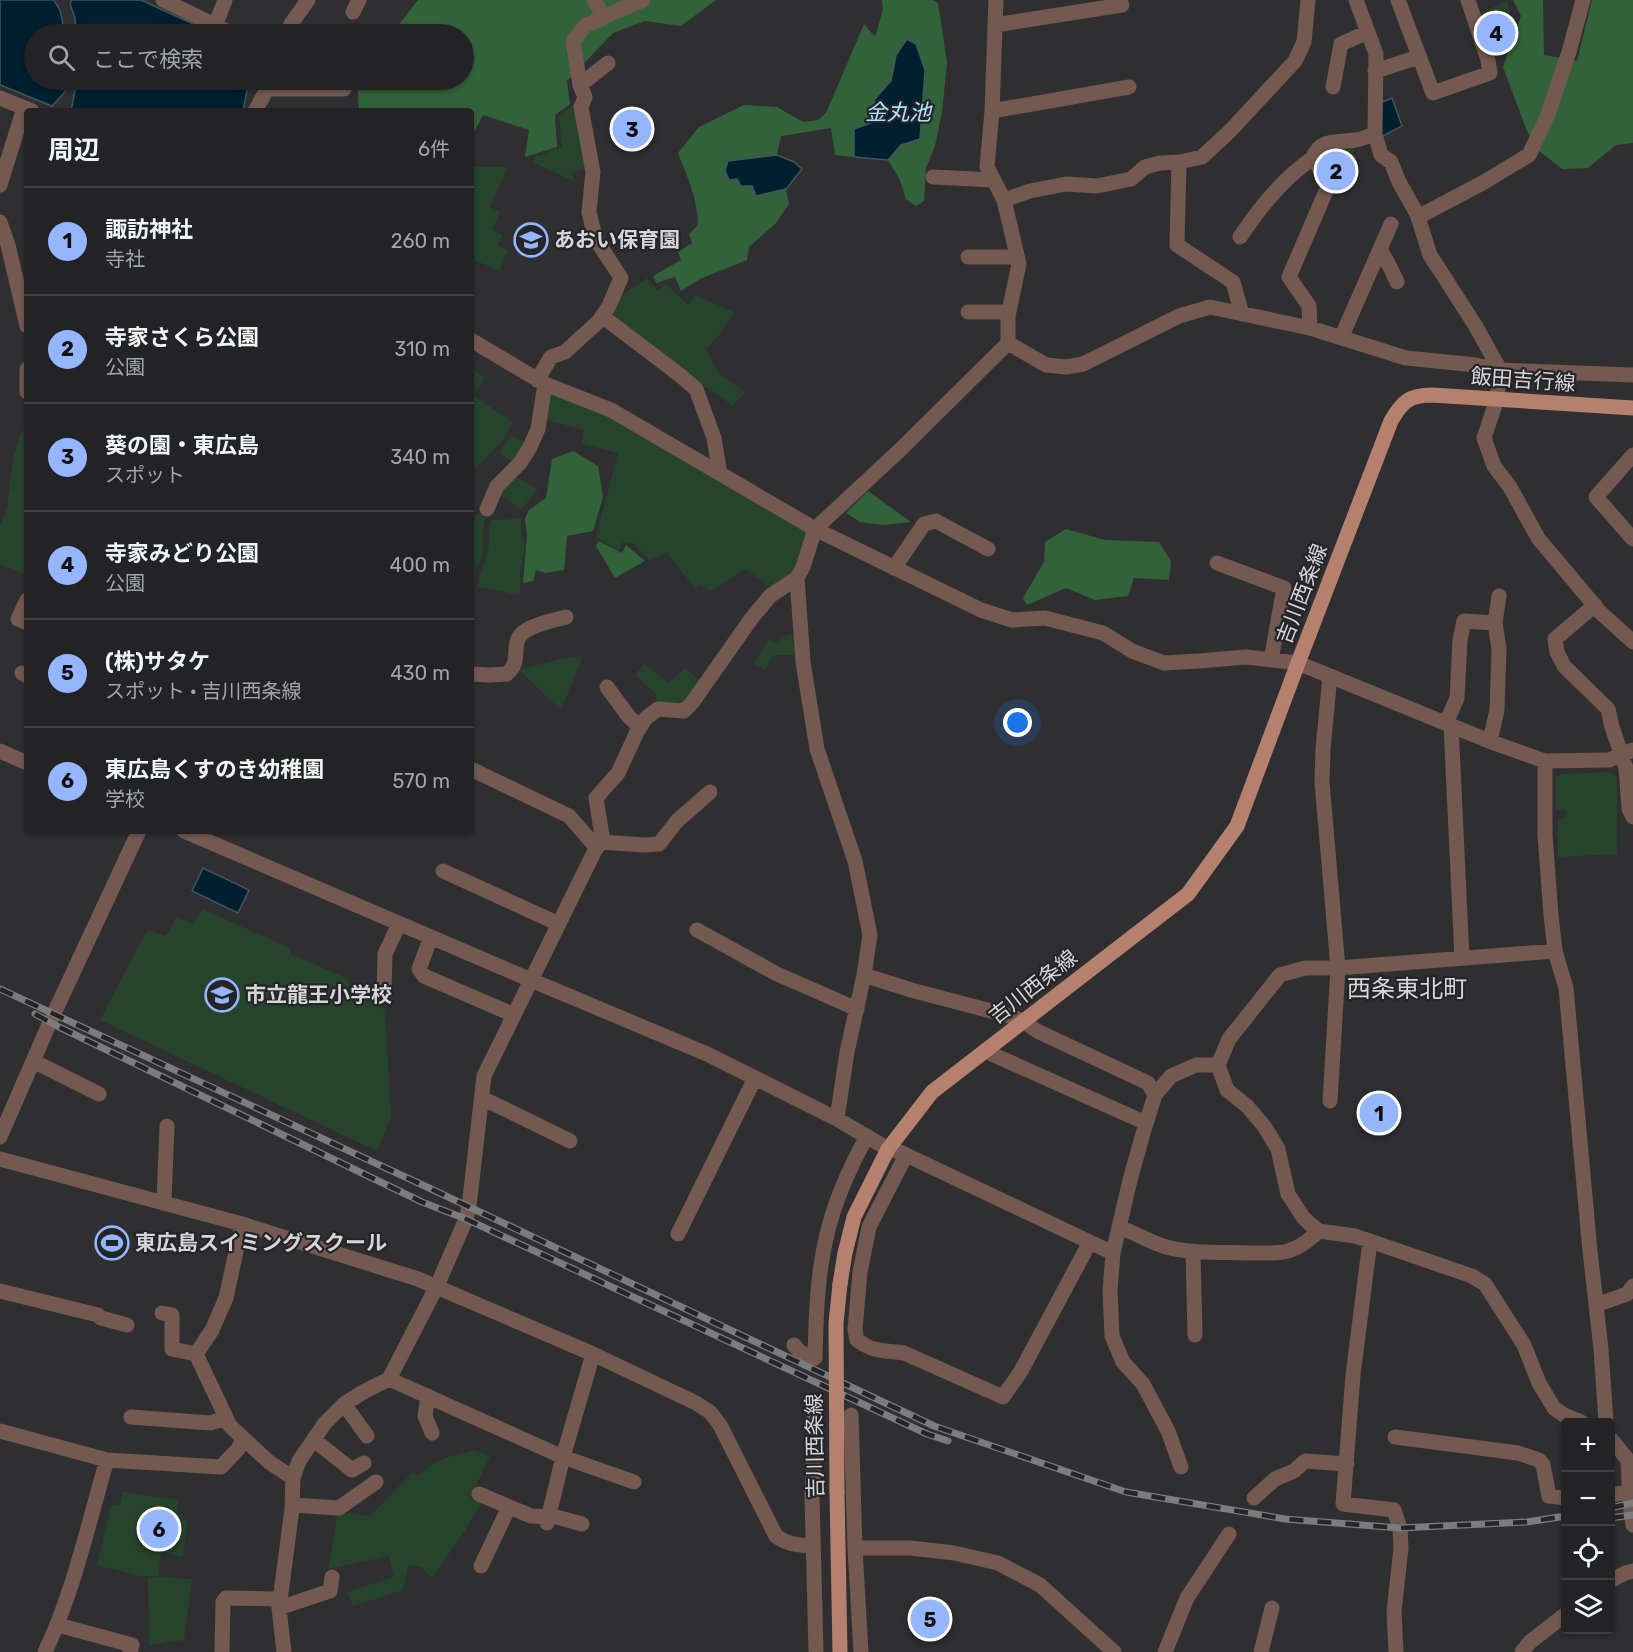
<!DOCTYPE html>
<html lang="ja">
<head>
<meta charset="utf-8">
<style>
	body { margin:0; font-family:Rubik,"Noto Sans JP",sans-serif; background:#2b2b2e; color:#f1f3f6 }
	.controls { position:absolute; right:18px; bottom:18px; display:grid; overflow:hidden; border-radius:6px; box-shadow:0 2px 4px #0004 }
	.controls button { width:54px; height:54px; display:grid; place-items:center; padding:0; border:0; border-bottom:2px solid #404043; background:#232326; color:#f1f3f6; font:30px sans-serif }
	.you { position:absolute; left:1018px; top:723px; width:21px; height:21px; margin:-15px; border:4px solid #fff; border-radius:50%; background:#1a73e8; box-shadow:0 0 0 9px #1a73e833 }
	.badge { display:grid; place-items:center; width:39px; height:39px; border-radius:50%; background:#95b6fd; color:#111; font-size:20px; font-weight:700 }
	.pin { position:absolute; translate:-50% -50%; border:3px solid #fff; box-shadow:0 2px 6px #0006 }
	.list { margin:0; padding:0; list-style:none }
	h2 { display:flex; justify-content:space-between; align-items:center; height:78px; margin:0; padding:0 24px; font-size:26px }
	h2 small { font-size:20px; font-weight:400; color:#a3a4a7 }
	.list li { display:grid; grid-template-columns:39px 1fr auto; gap:18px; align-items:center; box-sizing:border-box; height:108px; padding:0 24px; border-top:2px solid #404043 }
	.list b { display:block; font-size:22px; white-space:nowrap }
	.list p { margin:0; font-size:20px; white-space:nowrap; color:#a3a4a7 }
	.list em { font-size:20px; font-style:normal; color:#a3a4a7 }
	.icon { flex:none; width:33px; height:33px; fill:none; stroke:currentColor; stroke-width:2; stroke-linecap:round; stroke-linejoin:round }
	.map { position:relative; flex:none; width:1633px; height:1652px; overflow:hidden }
	.search { position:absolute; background:#232326; box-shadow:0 2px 4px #0004; left:24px; top:24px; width:450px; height:66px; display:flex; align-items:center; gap:15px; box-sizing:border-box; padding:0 21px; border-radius:33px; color:#a3a4a7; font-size:22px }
	.panel { position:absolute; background:#232326; box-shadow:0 2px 4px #0004; left:24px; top:108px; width:450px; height:726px; border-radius:6px }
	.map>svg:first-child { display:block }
	.green { fill:#26442b }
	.forest { fill:#32623a }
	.water { fill:#001f2f; stroke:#405661; stroke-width:1.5 }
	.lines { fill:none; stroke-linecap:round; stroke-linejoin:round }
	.minor { stroke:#735950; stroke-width:15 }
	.major { stroke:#b5816e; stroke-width:15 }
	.rail-casing { stroke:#7c7c7e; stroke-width:7 }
	.rail { stroke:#252528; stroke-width:4.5; stroke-dasharray:14; stroke-linecap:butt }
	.major-bridge { stroke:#b5816e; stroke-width:15 }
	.labels { text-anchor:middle; stroke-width:4.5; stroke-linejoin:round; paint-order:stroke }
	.poi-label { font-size:21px; font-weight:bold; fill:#d5d5d7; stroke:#252528; text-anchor:start }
	.street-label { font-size:21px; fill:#d5d5d7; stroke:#252528 }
	.water-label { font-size:22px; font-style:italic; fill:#abe2fe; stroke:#252528 }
	.quarter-label { font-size:24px; fill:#d5d5d7; stroke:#252528 }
</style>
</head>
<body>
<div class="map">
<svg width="1633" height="1652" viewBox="0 0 1633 1652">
	<rect width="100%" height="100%" fill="#2f2f32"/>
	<path class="green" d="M 1507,1 L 1513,23 L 1493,61 L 1479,13 Z
		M 575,104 L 586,169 L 572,172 L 575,182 L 533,162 L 535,157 L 562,147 L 559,115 Z
		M 1355,147 L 1339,180 L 1319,162 L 1321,152 L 1331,148 Z
		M 471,167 L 508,167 L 490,207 L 500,212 L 492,230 L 502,235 L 498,245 L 508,251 L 499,271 L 475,260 L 471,266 Z
		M 647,278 L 658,291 L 666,284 L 688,305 L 695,295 L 734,312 L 719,335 L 706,349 L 718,373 L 745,392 L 733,406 L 707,387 L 703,388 L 614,315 L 622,295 Z
		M 471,368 L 485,378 L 474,396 L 513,422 L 503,440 L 471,473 Z
		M 548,389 L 609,412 L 808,531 L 791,575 L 773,589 L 746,569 L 710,591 L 701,585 L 695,588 L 666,552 L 650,561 L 633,543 L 623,542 L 618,551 L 596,537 L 618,453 L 582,444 L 584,430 L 544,419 Z
		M 27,424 L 27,575 L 0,564 L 0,526 L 7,507 L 13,459 L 20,435 Z
		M 510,436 L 527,442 L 515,462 L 500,454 Z
		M 514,476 L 538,489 L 521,510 L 498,494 Z
		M 481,514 L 485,518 L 482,534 L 484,543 L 481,559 L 473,574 L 472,584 L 471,584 L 471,517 Z
		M 521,517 L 521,533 L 525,545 L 520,573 L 520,595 L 478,587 C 478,574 486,562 488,549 C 489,539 489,529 491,520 L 505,520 Z
		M 792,634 L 796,655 L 773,655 L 765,670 L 754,664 L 769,639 L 776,643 L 783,636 Z
		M 583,656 L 561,710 L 519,670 L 560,659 Z
		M 644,664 L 669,683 L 685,668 L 704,684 L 682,709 L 655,701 L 657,695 L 635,675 Z
		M 1610,772 L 1617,777 L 1617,854 L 1558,857 L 1557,821 L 1567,818 L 1567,811 L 1556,809 L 1556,778 L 1561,774 Z
		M 202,909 L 290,948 L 290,954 L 347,978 L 349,985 C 364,991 375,998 385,1011 L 391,1117 L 377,1151 L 100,1020 L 147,930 L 166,936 L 176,918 L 193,924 Z
		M 474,1450 L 490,1456 L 470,1498 L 481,1503 L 465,1531 L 432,1578 L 421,1567 L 408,1565 L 403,1590 L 353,1606 L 347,1592 L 394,1577 L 389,1556 L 328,1569 L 338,1512 L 370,1516 L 412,1473 L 419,1476 C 430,1460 455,1455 474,1450 Z
		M 122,1492 L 178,1500 L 177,1512 L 188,1523 L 183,1556 L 161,1553 L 158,1576 L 141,1576 L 97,1565 L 111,1505 L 120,1506 Z
		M 148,1577 L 192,1579 L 184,1640 L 149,1645 Z"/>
	<path class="forest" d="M 418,0 L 716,0 L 681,26 L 645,21 L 613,33 L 567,81 L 570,104 L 555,115 L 557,147 L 525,157 L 529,130 L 483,115 L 471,138 L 471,111 L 359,111 L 357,80 L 464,80 L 464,34 L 360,34 L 367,26 L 393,32 Z
		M 882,0 L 932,0 L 938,3 L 947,63 L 942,112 L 935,146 L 926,168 L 924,201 L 916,206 L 906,199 L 900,180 L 888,160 L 901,145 L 896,55 L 891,81 L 875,99 L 871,123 L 854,130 L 854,157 L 835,155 L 831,128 L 781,136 L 777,155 L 728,161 L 737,179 L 752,186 L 756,195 L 786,189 L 789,204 L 776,223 L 749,247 L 747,260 L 700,279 L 681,291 L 675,277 L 656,283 L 653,276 L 681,260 L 678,252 L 692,243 L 689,234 L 698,225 C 698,200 687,176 678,153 L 699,127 L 744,105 L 777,107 L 803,122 L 818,120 L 826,113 L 864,24 L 875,37 L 883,10 Z
		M 1513,0 L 1543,0 L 1544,55 L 1577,61 L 1592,0 L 1633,0 L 1633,143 L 1616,145 L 1588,168 L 1562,169 L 1538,150 L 1527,131 L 1503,67 L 1511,43 L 1521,16 Z
		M 573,451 L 598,466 L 603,497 L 593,531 L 567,536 L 564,570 L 545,573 L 536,570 L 533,581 L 523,583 L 527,535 L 525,519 L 529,510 L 546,498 L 552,459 Z
		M 868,491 L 911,522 L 883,525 L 860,522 L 846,513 Z
		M 1066,529 L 1105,540 L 1159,542 L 1171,561 L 1169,580 L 1134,578 L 1128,596 L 1095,600 L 1066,588 L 1027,605 L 1023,598 L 1044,562 L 1045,542 Z
		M 598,541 L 622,553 L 626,545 L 645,561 L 615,578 L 596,546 Z"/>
	<path class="water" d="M 0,0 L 54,0 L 60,10 L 65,34 L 34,34 L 34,80 L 68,80 L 65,92 L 52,106 L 0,85 Z
		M 72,0 L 141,0 L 215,34 L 76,34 L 75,18 L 70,4 Z
		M 907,39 L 916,44 L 925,70 L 920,139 L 901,145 L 888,160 L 854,157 L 854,129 L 871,123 L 875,99 L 891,81 L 896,55 Z
		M 77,80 L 247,80 L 248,85 L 243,111 L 71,111 Z
		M 1392,98 L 1402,126 L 1381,137 L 1380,103 Z
		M 777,155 L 794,162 L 802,169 L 786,189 L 756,196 L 752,186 L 741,186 L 737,179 L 729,180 L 725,171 L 728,161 Z
		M 203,868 L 249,890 L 238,913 L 192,891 Z"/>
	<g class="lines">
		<path class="minor" d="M 163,0 L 233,34
			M 594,0 L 600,11 L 601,19
			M 1356,0 L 1376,54 L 1375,134 L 1381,155 L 1391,162 L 1399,182 L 1417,214 L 1430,255 L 1475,325 L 1500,370 L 1497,399 L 1484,438 L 1494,466 L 1510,487 L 1538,538 L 1600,612 L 1633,642
			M 1398,0 L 1433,93 L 1490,73 L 1488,60 L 1468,0
			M 353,12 L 359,0
			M 995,25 L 1122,5
			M 215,26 L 225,0
			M 288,34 L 291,24 L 308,0
			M 1375,71 L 1419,57
			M 265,80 L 267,89 L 344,89
			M 580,85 L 573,41 L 586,25 L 601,19 L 612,13 L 643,0
			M 1333,87 L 1341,44 L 1368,32
			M 0,98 L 32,111
			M 255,111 L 271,82
			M 992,111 L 1129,87
			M 1179,162 L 1177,245 L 1233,282 L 1242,314
			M 933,177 L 994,180
			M 0,185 L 24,108
			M 1004,200 L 1030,191 L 1066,184 L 1097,186 L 1131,179 L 1145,167 L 1160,163 L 1179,162 L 1202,157 L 1230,131 L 1295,61 L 1304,42 L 1308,0
			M 1418,217 L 1486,181 L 1529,155 L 1547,117 L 1569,52 L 1583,0
			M 0,222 L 8,245 L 27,326
			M 1240,237 C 1260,207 1283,178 1313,158
			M 1380,249 L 1391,269 L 1397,282
			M 968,257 L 1017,257
			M 968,312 L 1009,312
			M 602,316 L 681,376 L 696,389 L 714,438 L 720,474
			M 1310,328 L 1309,306 L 1289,277 L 1329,184 L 1313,158 C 1319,138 1338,143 1355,140 C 1362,139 1368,136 1375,134
			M 1341,338 L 1391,224
			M 471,340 L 545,384 L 611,410 L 815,529 L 981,610 L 1012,620 L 1045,618 L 1103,633 L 1132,651 L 1164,663 L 1199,661 L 1246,657 L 1298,663 L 1494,743 L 1545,761 L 1609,760 L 1633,750
			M 1008,343 L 1046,365 L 1066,367 L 1083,364 L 1179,316 L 1210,307 L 1310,328 L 1406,358 L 1476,365 L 1500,370 L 1633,375
			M 27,369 L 27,392
			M 537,380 L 551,357 L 565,352 L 599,321 L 609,306 L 621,278 L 597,241 L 592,225 L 589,212 L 593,172 L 581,107 L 585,97 L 580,85 L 608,63
			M 1633,455 L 1596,497 L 1633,539
			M 487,509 L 497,486 L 520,463 L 530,447 L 538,429 L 545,384
			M 1217,563 L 1284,588 L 1271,660
			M 894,568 L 924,524 L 936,521 L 988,549
			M 27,600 L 18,619 L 27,623
			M 1595,605 L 1555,639 L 1557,652 L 1564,666 L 1608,709 L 1612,727 L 1626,768 L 1629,809 L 1633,817
			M 22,673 L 27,676
			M 471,674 L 489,675 L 507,674 C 519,662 514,657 517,642 C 520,626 552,621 566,617
			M 1330,676 L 1323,749 L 1322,782 L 1338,968 L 1555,951
			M 607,687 L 629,717 L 640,727
			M 1446,723 L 1457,698 L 1460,640 L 1464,621 L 1495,623
			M 1451,725 L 1462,958
			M 1490,741 L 1497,710 L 1499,649 L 1495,623 L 1499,596
			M 0,751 L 27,763
			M 1545,761 L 1545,835 L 1551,915 L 1555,951 L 1566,988 L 1590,1251 L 1601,1349 L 1606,1422
			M 471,769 L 569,816 L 597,848
			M 184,831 L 531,980 L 707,1054 L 837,1119 L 888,1149 L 900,1152 L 1113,1253
			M 600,842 L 645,845 L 659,844 L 677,821 L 710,792
			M 443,871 L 559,924
			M 697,930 L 777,974 L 857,1009
			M 431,937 L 419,969 L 424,976 L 514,1015
			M 864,975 L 911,990 L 1010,1016 L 1023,1021 L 1037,1031 L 1148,1083 L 1155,1095
			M 384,994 L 385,954 L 399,924
			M 985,1051 L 1146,1123
			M 33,1061 L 99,1094
			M 1218,1065 L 1229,1039 L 1280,975 L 1305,968 L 1338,968 L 1330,1101
			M 482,1098 L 570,1141
			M 837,1119 L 847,1052 L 864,975 L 870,935 L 855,861 L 817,749 L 803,662 L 797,578 L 803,567 L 815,529 L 901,449 L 1008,343 L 1008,316 L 1019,264 L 1004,200 L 987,167 L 992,111 L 996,0
			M 0,1137 L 50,1022 L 139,831
			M 906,1155 L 869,1227 L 860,1272 L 855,1330 L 857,1340 C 875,1353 884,1350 904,1353 L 1003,1397 L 1021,1371 L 1090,1242
			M 0,1159 L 242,1224 L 418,1279 L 593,1354 L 696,1403 L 710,1412 L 720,1425 L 776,1536 C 788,1545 799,1545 813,1546
			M 164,1202 L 167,1126
			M 242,1224 L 226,1298 L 212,1330 L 196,1354 L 230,1426 L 269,1462 L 293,1478
			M 1119,1227 C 1135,1233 1150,1242 1166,1247 C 1193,1254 1223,1252 1250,1253 C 1262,1253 1277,1254 1288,1251 C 1301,1247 1309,1240 1319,1231
			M 678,1234 L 755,1078
			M 1370,1241 L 1353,1375 L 1343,1504 L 1394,1510 L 1400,1528 L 1401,1548 L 1394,1612 L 1396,1652
			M 1193,1251 L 1195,1335
			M 0,1291 L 98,1315 L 101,1318 L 127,1325
			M 1596,1305 L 1627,1294 L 1633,1286
			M 162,1313 L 172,1315 L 172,1349 L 196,1354
			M 794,1345 L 800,1352 L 815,1358 C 816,1317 817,1275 827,1234 C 835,1200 850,1167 867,1136
			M 389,1379 L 563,1457 L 634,1482
			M 428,1396 L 425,1416 L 432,1433
			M 344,1404 L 367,1436
			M 815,1407 L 812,1496 L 816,1652
			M 851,1415 L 855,1548
			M 131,1417 L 210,1423 L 226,1418
			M 0,1431 L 107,1460 L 221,1467 L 238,1449 L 243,1439
			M 1395,1437 L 1518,1453 L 1539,1460 L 1543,1465 L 1549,1496 L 1566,1498
			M 1610,1438 L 1628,1460 L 1630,1504 L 1633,1525
			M 314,1440 L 352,1470 L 364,1463
			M 1181,1467 L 1168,1431 L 1143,1384 L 1123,1362 L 1112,1336 L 1110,1291 L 1113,1253 L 1130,1180 L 1144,1130 L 1155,1095 L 1171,1076 L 1196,1065 L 1218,1065 L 1227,1090 L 1247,1106 L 1264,1126 L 1278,1149 L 1288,1194 L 1303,1217 L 1310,1224 L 1319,1231 L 1355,1236 L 1370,1241 L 1472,1276 L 1485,1284 L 1524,1345 L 1539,1383 L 1554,1408 L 1564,1415 L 1581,1422
			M 479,1494 L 531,1516 L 548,1517
			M 1610,1495 L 1630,1492
			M 1254,1498 L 1275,1479 L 1294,1471 L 1305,1461 L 1347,1464
			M 292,1505 L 339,1508 L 376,1482
			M 549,1515 L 582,1524
			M 547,1523 L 563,1457 L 593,1354
			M 481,1566 L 509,1507
			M 1610,1581 L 1625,1573 L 1633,1571
			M 279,1608 L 330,1591 L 332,1577
			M 58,1625 L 132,1645 L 130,1652
			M 45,1652 C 74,1591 88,1524 107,1460
			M 222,1652 L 223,1602 L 226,1598 L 280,1599
			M 284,1652 L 279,1608 L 292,1509 L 293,1478 L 299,1461 L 325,1423 L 344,1404 L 365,1391 L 389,1379 L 437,1286 L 466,1219 L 469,1207 L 484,1076 L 602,836 L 596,798 L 618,773 L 637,732 L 646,718 L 658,709 L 684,711 L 692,703 L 751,619 L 770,596 L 797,578
			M 861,1652 L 855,1548 L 910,1548 L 954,1553 L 998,1563 L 1040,1585 L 1114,1652
			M 1165,1652 L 1187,1598 L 1229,1534
			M 1261,1652 L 1272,1608
			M 1522,1652 L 1530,1642 L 1566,1614"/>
		<path class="major" d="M 840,1284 L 845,1253 L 854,1217 L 888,1149 L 932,1092 L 1188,894 L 1237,826 L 1298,663 L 1391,421 C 1402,402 1409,395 1432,395 L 1633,408
			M 837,1492 L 840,1652"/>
		<defs>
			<path id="rail" d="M 0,989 L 429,1188 L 934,1426 L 1126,1492 L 1285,1519 L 1400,1528 L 1527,1522 L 1566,1516
				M 35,1014 L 59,1027 L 422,1202 L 466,1219 L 927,1434 L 948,1441
				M 1610,1508 L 1633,1503
				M 1610,1518 L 1633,1515"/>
		</defs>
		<use href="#rail" class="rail-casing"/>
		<use href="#rail" class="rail"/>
		<path class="major-bridge" d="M 837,1492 L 836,1323 L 840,1284"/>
	</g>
	<defs>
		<symbol id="school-ring" viewBox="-11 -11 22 22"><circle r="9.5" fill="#252528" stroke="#95b6fd" stroke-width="1.5"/><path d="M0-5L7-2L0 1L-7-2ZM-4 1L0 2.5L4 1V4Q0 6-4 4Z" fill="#95b6fd"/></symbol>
		<symbol id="stadium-ring" viewBox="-11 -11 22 22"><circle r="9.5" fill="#252528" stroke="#95b6fd" stroke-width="1.5"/><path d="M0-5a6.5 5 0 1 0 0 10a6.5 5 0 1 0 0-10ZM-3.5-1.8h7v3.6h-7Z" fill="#95b6fd"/></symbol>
	</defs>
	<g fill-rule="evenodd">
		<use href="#school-ring" x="512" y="221" width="38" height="38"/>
		<use href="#school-ring" x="203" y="976" width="38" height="38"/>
		<use href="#stadium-ring" x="93" y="1224" width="38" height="38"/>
	</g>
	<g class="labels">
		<g class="poi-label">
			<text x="554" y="247">あおい保育園</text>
			<text x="245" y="1002">市立龍王小学校</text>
			<text x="135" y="1250">東広島スイミングスクール</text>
		</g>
		<g class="street-label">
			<text transform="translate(1523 380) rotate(4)" y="7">飯田吉行線</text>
			<text transform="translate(1302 594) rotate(-69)" y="7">吉川西条線</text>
			<text transform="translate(1033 987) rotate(-38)" y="7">吉川西条線</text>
			<text transform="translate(815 1446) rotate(-91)" y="7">吉川西条線</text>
		</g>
		<g class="water-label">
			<text x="898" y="120">金丸池</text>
		</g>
		<g class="quarter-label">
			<text x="1407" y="997">西条東北町</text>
		</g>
	</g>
</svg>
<div class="controls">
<button>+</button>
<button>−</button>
<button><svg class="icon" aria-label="locate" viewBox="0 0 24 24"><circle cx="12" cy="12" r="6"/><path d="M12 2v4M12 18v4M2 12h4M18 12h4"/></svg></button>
<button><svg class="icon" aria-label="layers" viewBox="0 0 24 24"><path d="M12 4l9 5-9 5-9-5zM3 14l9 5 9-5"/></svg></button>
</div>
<div class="you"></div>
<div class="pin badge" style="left:1379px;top:1113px">1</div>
<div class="pin badge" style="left:1336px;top:171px">2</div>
<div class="pin badge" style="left:632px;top:129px">3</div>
<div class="pin badge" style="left:1496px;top:33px">4</div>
<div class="pin badge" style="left:930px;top:1619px">5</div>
<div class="pin badge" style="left:159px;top:1529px">6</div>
<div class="search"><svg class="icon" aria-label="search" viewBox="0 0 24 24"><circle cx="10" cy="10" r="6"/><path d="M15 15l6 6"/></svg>ここで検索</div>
<section class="panel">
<h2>周辺<small>6件</small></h2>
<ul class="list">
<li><span class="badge">1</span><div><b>諏訪神社</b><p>寺社</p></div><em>260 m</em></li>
<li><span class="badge">2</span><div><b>寺家さくら公園</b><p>公園</p></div><em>310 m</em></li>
<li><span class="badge">3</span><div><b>葵の園・東広島</b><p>スポット</p></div><em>340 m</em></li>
<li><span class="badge">4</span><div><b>寺家みどり公園</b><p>公園</p></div><em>400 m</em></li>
<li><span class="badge">5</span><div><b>(株)サタケ</b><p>スポット · 吉川西条線</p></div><em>430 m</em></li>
<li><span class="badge">6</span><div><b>東広島くすのき幼稚園</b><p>学校</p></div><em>570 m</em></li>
</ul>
</section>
</div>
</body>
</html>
